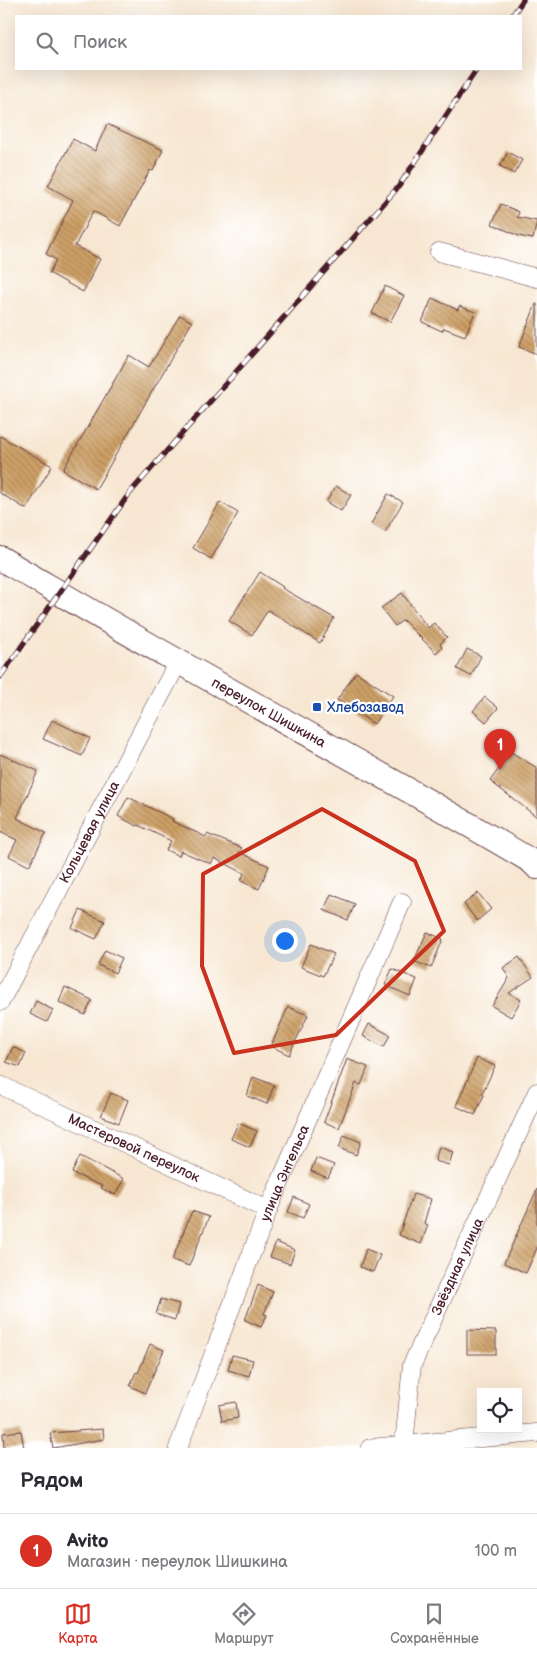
<!DOCTYPE html>
<html lang="ru">
<head>
<meta charset="utf-8">
<style>
	body { margin:0; font-family:"Balsamiq Sans",sans-serif; background:#f2f2f3; color:#2b2b33 }
	.controls { position:absolute; right:15px; bottom:15px; display:grid; overflow:hidden; border-radius:0px; box-shadow:0 5px 20px #0002 }
	.controls button { width:45px; height:45px; display:grid; place-items:center; padding:0; border:0; border-bottom:1px solid #e1e1e2; background:#fff; color:#2b2b33; font:25px sans-serif }
	.you { position:absolute; left:284px; top:940px; width:18px; height:18px; margin:-12px; border:4px solid #fff; border-radius:50%; background:#1a73e8; box-shadow:0 0 0 8px #1a73e833 }
	.badge { display:grid; place-items:center; width:32px; height:32px; border-radius:50%; background:#d93025; color:#fff; font-size:16px; font-weight:700 }
	.pin { position:absolute; translate:-50% -41px; filter:drop-shadow(0 1px 2px #0008) }
	.pin::after { content:''; position:absolute; top:26px; width:18px; height:15px; background:inherit; clip-path:polygon(0 0,100% 0,50% 100%) }
	.list { margin:0; padding:0; list-style:none }
	h2 { display:flex; justify-content:space-between; align-items:center; height:65px; margin:0; padding:0 20px; font-size:21px }
	h2 small { font-size:16px; font-weight:400; color:#7c7c81 }
	.list li { display:grid; grid-template-columns:32px 1fr auto; gap:15px; align-items:center; box-sizing:border-box; height:75px; padding:0 20px; border-top:1px solid #e1e1e2 }
	.list b { display:block; font-size:19px; white-space:nowrap }
	.list p { margin:0; font-size:16px; white-space:nowrap; color:#7c7c81 }
	.list em { font-size:16px; font-style:normal; color:#7c7c81 }
	.icon { flex:none; width:28px; height:28px; fill:none; stroke:currentColor; stroke-width:2; stroke-linecap:round; stroke-linejoin:round }
	.map { position:relative; flex:none; width:537px; height:1448px; overflow:hidden }
	.search { position:absolute; background:#fff; box-shadow:0 5px 20px #0002; left:15px; right:15px; top:15px; height:55px; display:flex; align-items:center; gap:12px; box-sizing:border-box; padding:0 18px; border-radius:0px; color:#7c7c81; font-size:19px }
	.sheet { height:140px; background:#fff }
	nav { display:flex; justify-content:space-around; align-items:center; box-sizing:border-box; height:70px; border-top:1px solid #e1e1e2; background:#fff; font-size:14px; color:#7c7c81 }
	nav a { display:grid; justify-items:center; gap:2px }
	nav .on { color:#d93025 }
	.map>svg:first-child { display:block }
	.building { fill:url(#building-back-hatch) }
	.lines { fill:none; stroke-linecap:round; stroke-linejoin:round }
	.minor-casing { stroke:#643d44; stroke-width:19 }
	.secondary-casing { stroke:#643d44; stroke-width:26 }
	.minor { stroke:#fff; stroke-width:18 }
	.secondary { stroke:#fff; stroke-width:24 }
	.rail-casing { stroke:#4a1f2b; stroke-width:5.5 }
	.rail { stroke:#fff; stroke-width:4; stroke-dasharray:11; stroke-linecap:butt }
	.marked { fill:none; stroke:#c8321e; stroke-width:4; stroke-linejoin:round }
	.transit-dot { fill:#1a4fb4; stroke:#fff; stroke-width:2 }
	.labels { text-anchor:middle; stroke-width:4.5; stroke-linejoin:round; paint-order:stroke }
	.transit-label { font-size:14px; fill:#164399; stroke:#fff; text-anchor:start }
	.street-label { font-size:14px; fill:#4a1f2b; stroke:#fff }
</style>
</head>
<body>
<div class="map">
<svg width="537" height="1448" viewBox="0 0 537 1448">
	<defs>
		<pattern id="building-back-hatch" width="6" height="6" patternUnits="userSpaceOnUse" patternTransform="scale(1.25)"><rect width="6" height="6" fill="#cda066"/><path d="M-1 5l2 2M0 0l6 6M5-1l2 2" fill="none" stroke="#a88254"/></pattern>
	</defs>
	<rect width="100%" height="100%" fill="#fff"/>
	<filter id="ink" filterUnits="userSpaceOnUse"><feTurbulence type="fractalNoise" baseFrequency=".02" numOctaves="2"/><feDisplacementMap in="SourceGraphic" scale="10" xChannelSelector="R" yChannelSelector="G"/><feConvolveMatrix kernelMatrix="1 2 1 2 8 2 1 2 1" color-interpolation-filters="sRGB"/></filter>
	<filter id="wash" filterUnits="userSpaceOnUse"><feTurbulence type="fractalNoise" baseFrequency=".0096" numOctaves="4" result="noise"/><feDisplacementMap in="SourceGraphic" scale="20" xChannelSelector="R" yChannelSelector="G"/><feGaussianBlur stdDeviation="1.12" result="paint"/><feColorMatrix in="noise" values="0 0 0 0 0 0 0 0 0 0 0 0 0 0 0 0 0 1.4 0 .05"/><feComposite in="paint" operator="in"/></filter>
	<g filter="url(#wash)">
		<rect width="100%" height="100%" fill="#f7e7d2"/>
		<g id="blocks">
			<path class="building" d="M 107,124 L 163,150 L 153,171 L 150,170 L 120,226 L 93,211 L 75,246 L 100,259 L 83,292 L 49,273 L 56,260 L 46,254 L 73,200 L 48,186 L 73,139 L 95,151 Z
				M 508,152 L 522,160 L 514,174 L 500,166 Z
				M 501,204 L 519,212 L 517,217 L 537,221 L 533,239 L 519,236 L 492,224 Z
				M 385,286 L 404,296 L 390,322 L 372,313 Z
				M 432,298 L 458,310 L 459,306 L 475,312 L 465,336 L 444,328 L 442,331 L 422,322 Z
				M 536,304 L 537,304 L 537,354 L 519,347 Z
				M 180,315 L 192,322 L 96,489 L 63,470 L 129,355 L 149,367 Z
				M 0,436 L 52,466 L 26,509 L 0,493 Z
				M 336,486 L 351,495 L 341,511 L 326,502 Z
				M 388,494 L 403,502 L 385,532 L 371,524 Z
				M 220,502 L 238,513 L 211,559 L 193,548 Z
				M 260,572 L 283,587 L 282,588 L 334,618 L 320,643 L 268,610 L 252,635 L 229,621 Z
				M 402,593 L 428,628 L 434,623 L 447,637 L 440,644 L 442,647 L 436,653 L 403,620 L 395,626 L 381,608 Z
				M 467,649 L 481,656 L 471,676 L 457,669 Z
				M 356,672 L 393,696 L 374,724 L 337,700 Z
				M 485,697 L 498,708 L 486,722 L 473,711 Z
				M 52,720 L 90,738 L 82,756 L 43,739 Z
				M 511,752 L 537,768 L 537,817 L 490,781 Z
				M 0,754 L 38,771 L 17,818 L 46,833 L 29,866 L 9,856 L 17,840 L 0,832 Z
				M 128,797 L 173,819 L 172,821 L 206,837 L 207,834 L 242,848 L 239,852 L 269,866 L 259,889 L 241,881 L 244,873 L 214,858 L 211,864 L 181,851 L 179,856 L 166,850 L 171,841 L 138,825 L 137,826 L 118,816 Z
				M 478,893 L 491,909 L 477,921 L 464,904 Z
				M 331,894 L 355,904 L 348,920 L 324,910 Z
				M 80,910 L 105,921 L 96,939 L 72,928 Z
				M 427,932 L 443,939 L 431,968 L 414,961 Z
				M 311,944 L 334,954 L 323,976 L 301,967 Z
				M 105,950 L 122,958 L 115,973 L 98,965 Z
				M 519,957 L 533,977 L 509,993 L 521,1000 L 511,1017 L 492,1006 L 509,978 L 503,968 Z
				M 392,969 L 417,979 L 410,996 L 385,985 Z
				M 65,987 L 92,1000 L 85,1015 L 59,1002 Z
				M 36,1001 L 53,1010 L 47,1022 L 30,1014 Z
				M 288,1007 L 308,1015 L 289,1055 L 271,1046 Z
				M 369,1024 L 390,1035 L 384,1047 L 363,1036 Z
				M 13,1047 L 26,1053 L 20,1067 L 6,1062 Z
				M 477,1058 L 495,1066 L 482,1094 L 484,1095 L 475,1115 L 456,1106 Z
				M 347,1059 L 368,1067 L 361,1085 L 356,1083 L 339,1128 L 324,1122 Z
				M 253,1077 L 274,1085 L 267,1104 L 247,1096 Z
				M 111,1093 L 128,1100 L 119,1123 L 101,1116 Z
				M 238,1123 L 257,1131 L 250,1147 L 231,1139 Z
				M 344,1135 L 361,1142 L 356,1155 L 339,1148 Z
				M 439,1147 L 453,1152 L 449,1165 L 435,1161 Z
				M 80,1156 L 124,1179 L 115,1195 L 101,1188 L 102,1186 L 72,1173 Z
				M 316,1158 L 334,1165 L 328,1178 L 311,1171 Z
				M 537,1189 L 537,1248 L 526,1273 L 504,1263 Z
				M 413,1194 L 431,1199 L 424,1223 L 428,1225 L 421,1244 L 399,1235 Z
				M 294,1197 L 309,1204 L 303,1218 L 288,1212 Z
				M 192,1211 L 209,1217 L 189,1266 L 172,1260 Z
				M 276,1242 L 295,1250 L 290,1264 L 270,1257 Z
				M 366,1249 L 380,1255 L 373,1272 L 360,1267 Z
				M 258,1285 L 273,1292 L 264,1314 L 267,1315 L 261,1327 L 245,1320 Z
				M 161,1299 L 179,1304 L 175,1320 L 156,1314 Z
				M 467,1330 L 496,1331 L 496,1354 L 467,1354 Z
				M 150,1344 L 164,1350 L 145,1393 L 130,1386 L 136,1372 L 138,1373 Z
				M 232,1355 L 253,1360 L 249,1376 L 228,1370 Z
				M 236,1402 L 238,1418 L 222,1421 L 219,1405 Z
				M 103,1429 L 104,1439 L 53,1448 L 50,1433 Z
				M 21,1431 L 24,1448 L 4,1448 L 3,1433 Z"/>
		</g>
	</g>
	<g filter="url(#ink)">
		<use href="#blocks" fill-opacity="0" stroke="#643d44" stroke-width="1"/>
		<g class="lines">
			<defs>
				<g id="minor">
					<path d="M 439,252 L 537,278"/>
					<path id="s1" d="M 0,1002 L 178,662"/>
					<path id="s2" d="M 0,1085 L 268,1210"/>
					<path id="s3" d="M 178,1448 L 268,1210 L 402,902"/>
					<path d="M 370,1448 L 537,1433"/>
					<path id="s4" d="M 405,1448 L 404,1444 L 412,1365 L 537,1092"/>
				</g>
				<g id="secondary">
					<path id="s5" d="M 0,558 C 60,593 120,629 181,663 C 298,729 415,792 531,861 L 537,867"/>
				</g>
			</defs>
			<use href="#minor" class="minor-casing"/>
			<use href="#secondary" class="secondary-casing"/>
			<use href="#minor" class="minor"/>
			<use href="#secondary" class="secondary"/>
			<defs>
				<path id="rail" d="M 512,16 L 523,0
					M 0,677 L 129,494 L 399,186 L 477,69"/>
			</defs>
			<use href="#rail" class="rail-casing"/>
			<use href="#rail" class="rail"/>
		</g>
	</g>
	<path class="marked" d="M 322,809 L 415,861 L 444,931 L 336,1035 L 234,1053 L 202,966 L 203,874 Z"/>
	<rect class="transit-dot" x="312" y="702" width="10" height="10" rx="2.5"/>
	<g class="labels">
		<g class="transit-label">
			<text x="327" y="712">Хлебозавод</text>
		</g>
		<g class="street-label">
			<text dy="5" stroke="none"><textPath href="#s5" startOffset="310">переулок Шишкина</textPath></text>
			<text dy="5" stroke="none"><textPath href="#s1" startOffset="192">Кольцевая улица</textPath></text>
			<text dy="5" stroke="none"><textPath href="#s2" startOffset="148">Мастеровой переулок</textPath></text>
			<text dy="5" stroke="none"><textPath href="#s3" startOffset="295">улица Энгельса</textPath></text>
			<text dy="5" stroke="none"><textPath href="#s4" startOffset="192">Звёздная улица</textPath></text>
		</g>
	</g>
</svg>
<div class="controls">
<button><svg class="icon" aria-label="locate" viewBox="0 0 24 24"><circle cx="12" cy="12" r="6"/><path d="M12 2v4M12 18v4M2 12h4M18 12h4"/></svg></button>
</div>
<div class="you"></div>
<div class="pin badge" style="left:500px;top:770px">1</div>
<div class="search"><svg class="icon" aria-label="search" viewBox="0 0 24 24"><circle cx="10" cy="10" r="6"/><path d="M15 15l6 6"/></svg>Поиск</div>
</div>
<section class="sheet">
<h2>Рядом<small></small></h2>
<ul class="list">
<li><span class="badge">1</span><div><b>Avito</b><p>Магазин · переулок Шишкина</p></div><em>100 m</em></li>
</ul>
</section>
<nav>
<a class="on"><svg class="icon" aria-label="map" viewBox="0 0 24 24"><path d="M3 6l6-2 6 2 6-2v14l-6 2-6-2-6 2zM9 4v14M15 6v14"/></svg>Карта</a>
<a><svg class="icon" aria-label="directions" viewBox="0 0 24 24"><path d="M12 3l9 9-9 9-9-9zM9 14v-3h6M13 9l2 2-2 2"/></svg>Маршрут</a>
<a><svg class="icon" aria-label="saved" viewBox="0 0 24 24"><path d="M7 4h10v16l-5-4-5 4z"/></svg>Сохранённые</a>
</nav>
</body>
</html>
